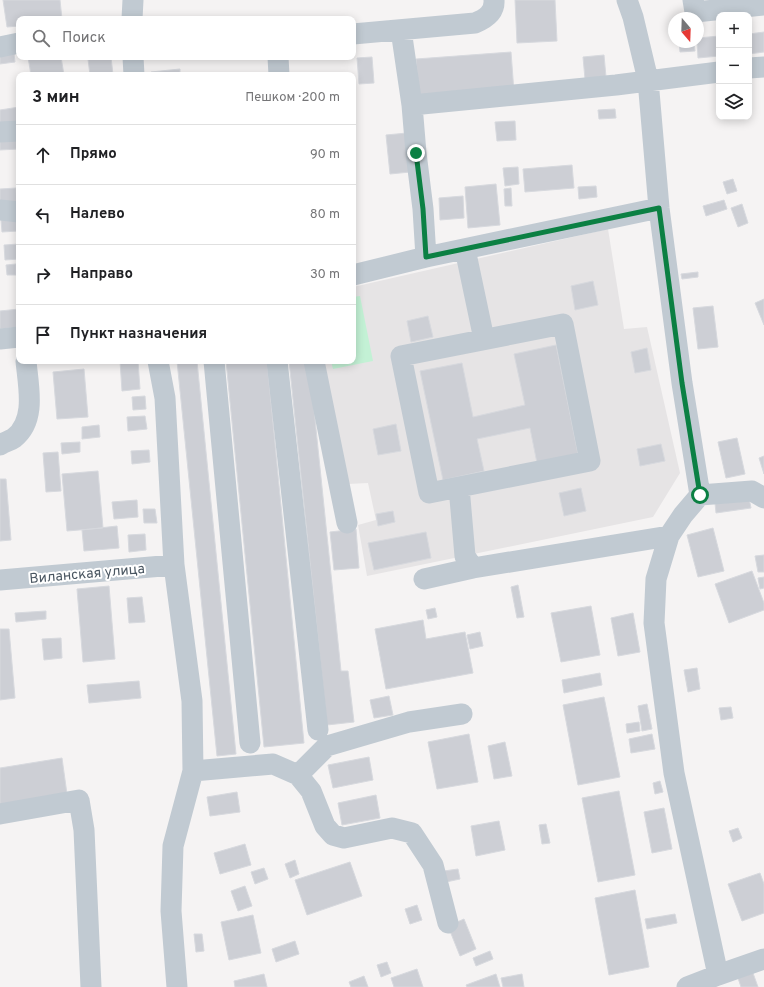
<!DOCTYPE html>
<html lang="ru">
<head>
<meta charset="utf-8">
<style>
	body { margin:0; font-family:Overpass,sans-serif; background:#f6f6f6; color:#202124 }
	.controls { position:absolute; right:12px; top:12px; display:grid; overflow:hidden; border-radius:8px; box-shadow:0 2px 10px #0003 }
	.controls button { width:36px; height:36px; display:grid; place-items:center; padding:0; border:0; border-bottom:1px solid #e0e0e0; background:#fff; color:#202124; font:20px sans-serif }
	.compass { position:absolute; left:668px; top:12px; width:36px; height:36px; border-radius:50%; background:#fff; box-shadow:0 2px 10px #0003; rotate:161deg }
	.stop { position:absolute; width:12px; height:12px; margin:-9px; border:3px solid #0b8043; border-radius:50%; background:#fff }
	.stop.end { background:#0b8043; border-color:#fff; box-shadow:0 1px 4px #0008 }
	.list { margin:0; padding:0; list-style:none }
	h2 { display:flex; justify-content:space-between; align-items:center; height:52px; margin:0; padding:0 16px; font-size:17px }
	h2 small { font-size:13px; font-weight:400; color:#757577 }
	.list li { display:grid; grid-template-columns:26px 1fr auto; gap:12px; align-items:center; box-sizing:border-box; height:60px; padding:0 16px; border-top:1px solid #e0e0e0 }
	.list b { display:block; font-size:15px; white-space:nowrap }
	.list em { font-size:13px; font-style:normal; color:#757577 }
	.icon { flex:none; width:22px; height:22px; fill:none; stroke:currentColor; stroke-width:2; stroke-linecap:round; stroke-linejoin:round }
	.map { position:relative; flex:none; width:764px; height:987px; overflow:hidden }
	.search { position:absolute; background:#fff; box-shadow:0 2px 10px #0003; left:16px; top:16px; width:340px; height:44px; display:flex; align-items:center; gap:10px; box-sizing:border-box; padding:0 14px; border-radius:8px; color:#757577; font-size:15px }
	.panel { position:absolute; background:#fff; box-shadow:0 2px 10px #0003; left:16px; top:72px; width:340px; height:292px; border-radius:8px }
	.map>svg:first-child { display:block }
	.education { fill:#e6e4e5 }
	.green { fill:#c3f1d5 }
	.building { fill:#cdcfd5; stroke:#d7d9de }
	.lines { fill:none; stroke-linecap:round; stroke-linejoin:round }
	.minor { stroke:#c1cad2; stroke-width:21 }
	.route { stroke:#0b8043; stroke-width:5 }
	.labels { text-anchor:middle; stroke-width:4; stroke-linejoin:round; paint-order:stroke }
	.street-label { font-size:14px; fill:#4a5661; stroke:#fff }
</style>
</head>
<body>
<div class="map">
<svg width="764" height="987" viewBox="0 0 764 987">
	<rect width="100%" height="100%" fill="#f5f3f3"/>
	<path class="education" d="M 608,229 L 624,329 L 647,327 L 680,473 L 653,517 L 367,576 L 358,525 L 376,520 L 368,483 L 348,484 L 322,361 L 353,361 L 353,287 Z"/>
	<path class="green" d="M 360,296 L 373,361 L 333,369 L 331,361 L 353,361 L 353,297 Z"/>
	<path class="building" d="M 3,0 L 60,0 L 62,19 L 19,19 L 19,26 L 7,27 Z
		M 515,0 L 555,0 L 557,41 L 517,43 Z
		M 764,32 L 764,52 L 749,54 L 749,34 Z
		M 719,36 L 719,56 L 698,58 L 697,42 L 698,42 L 698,38 Z
		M 679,42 L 694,42 L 695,51 L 680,52 Z
		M 511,52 L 514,92 L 419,98 L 416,59 Z
		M 14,53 L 15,62 L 0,64 L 0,55 Z
		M 604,55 L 606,77 L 585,79 L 583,57 Z
		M 28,57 L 61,57 L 64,75 L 31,75 Z
		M 105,57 L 111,57 L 113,75 L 90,75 L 88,59 Z
		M 372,57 L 374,83 L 359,84 L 357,58 Z
		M 180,69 L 180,75 L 151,75 L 151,72 Z
		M 19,107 L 19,123 L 0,126 L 0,110 Z
		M 615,109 L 616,118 L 599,119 L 598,110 Z
		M 515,121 L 516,140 L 497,141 L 495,122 Z
		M 407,133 L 410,172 L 390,174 L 386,135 Z
		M 19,134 L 19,149 L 0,150 L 0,135 Z
		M 572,165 L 574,188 L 525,192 L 523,169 Z
		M 518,167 L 519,184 L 505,186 L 503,168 Z
		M 733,179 L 737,191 L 727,194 L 723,182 Z
		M 496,184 L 500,225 L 468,228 L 465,187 Z
		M 596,186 L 597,197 L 579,199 L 578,187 Z
		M 16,188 L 17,206 L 0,206 L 0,189 Z
		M 511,188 L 512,206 L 505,206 L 504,189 Z
		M 463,196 L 464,218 L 440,220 L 439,198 Z
		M 724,200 L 727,209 L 706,216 L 703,206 Z
		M 742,204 L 748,223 L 738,227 L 731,208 Z
		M 17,219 L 18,231 L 2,232 L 1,220 Z
		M 19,244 L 19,259 L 5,260 L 4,245 Z
		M 16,264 L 16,275 L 7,275 L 6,265 Z
		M 698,272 L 698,277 L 682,279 L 681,274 Z
		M 593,281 L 598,305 L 575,310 L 571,286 Z
		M 764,299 L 764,325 L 755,303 Z
		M 713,306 L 718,347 L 698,349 L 693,308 Z
		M 19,309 L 19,327 L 0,329 L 0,311 Z
		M 428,316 L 433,337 L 411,342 L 407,321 Z
		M 556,345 L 578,454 L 537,463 L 530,428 L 477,439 L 484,471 L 443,480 L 420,371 L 462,363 L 473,417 L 525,405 L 514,354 Z
		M 647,348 L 651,370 L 635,373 L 631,352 Z
		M 120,361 L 138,361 L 140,389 L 122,391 Z
		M 177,361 L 197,361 L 236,754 L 217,756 Z
		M 226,361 L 267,361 L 304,743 L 264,747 Z
		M 289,361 L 309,361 L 341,671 L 348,671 L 354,722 L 327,725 Z
		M 84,369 L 88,417 L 57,419 L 53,372 Z
		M 145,396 L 146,409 L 133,410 L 132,397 Z
		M 145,416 L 147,429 L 128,431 L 127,417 Z
		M 396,424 L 401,451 L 378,455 L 373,429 Z
		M 99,425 L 100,437 L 82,439 L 82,427 Z
		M 737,438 L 745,474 L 726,478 L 718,442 Z
		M 80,442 L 80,452 L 62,454 L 61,443 Z
		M 661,444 L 665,461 L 640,466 L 637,449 Z
		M 149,450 L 150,462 L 132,464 L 131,451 Z
		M 58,452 L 61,491 L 46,492 L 43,453 Z
		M 764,456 L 764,474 L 759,458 Z
		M 98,471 L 103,528 L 67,531 L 62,474 Z
		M 0,479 L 6,479 L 11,540 L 0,541 Z
		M 581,488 L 586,511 L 564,516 L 559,493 Z
		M 749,498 L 751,508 L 716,513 L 715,503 Z
		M 137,500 L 138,517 L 114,519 L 112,502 Z
		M 143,509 L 155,509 L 157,523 L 144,523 Z
		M 393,511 L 395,522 L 378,526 L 376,514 Z
		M 117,526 L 119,548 L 84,551 L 82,530 Z
		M 713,528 L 724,571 L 698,577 L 687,535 Z
		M 356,529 L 359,568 L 334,570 L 330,532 Z
		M 426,532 L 431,558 L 374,570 L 368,543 Z
		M 145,534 L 146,550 L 129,552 L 128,535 Z
		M 764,555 L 764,572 L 758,572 L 755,556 Z
		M 752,571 L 764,603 L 764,610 L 729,623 L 715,584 Z
		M 764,577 L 764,588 L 760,589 L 758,578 Z
		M 518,585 L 524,617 L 517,618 L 511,587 Z
		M 109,586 L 115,659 L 83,662 L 77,589 Z
		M 142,597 L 145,622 L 129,623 L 127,598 Z
		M 591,606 L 600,655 L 561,662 L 551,613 Z
		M 435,608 L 437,617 L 428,619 L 426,610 Z
		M 46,611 L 46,619 L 16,622 L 15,613 Z
		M 633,613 L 640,652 L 618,656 L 611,618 Z
		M 423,620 L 426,639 L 465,632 L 473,673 L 386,689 L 375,629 Z
		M 0,629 L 9,629 L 15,698 L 0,700 Z
		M 480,632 L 483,646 L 470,649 L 467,635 Z
		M 61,638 L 62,658 L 44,660 L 42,639 Z
		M 697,668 L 700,689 L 688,692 L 684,670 Z
		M 600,673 L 602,685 L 564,693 L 562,680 Z
		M 139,681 L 141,698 L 89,703 L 87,685 Z
		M 389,696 L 393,715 L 374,718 L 370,700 Z
		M 604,697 L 620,777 L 578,785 L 563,705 Z
		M 647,704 L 652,729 L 642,731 L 638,706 Z
		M 731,707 L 733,718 L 721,720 L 719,708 Z
		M 639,722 L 640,731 L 627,733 L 626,724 Z
		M 469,734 L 478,782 L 437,789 L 428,742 Z
		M 652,734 L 655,749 L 631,753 L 629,739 Z
		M 505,742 L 512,776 L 494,779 L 488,746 Z
		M 369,757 L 373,780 L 333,788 L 328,765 Z
		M 62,758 L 67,794 L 0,805 L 0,768 Z
		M 660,781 L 663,792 L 655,794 L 653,783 Z
		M 619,791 L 635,875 L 598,882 L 582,798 Z
		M 237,792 L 240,812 L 210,816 L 207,797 Z
		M 376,795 L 380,818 L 342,825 L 338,803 Z
		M 664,808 L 672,849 L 652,853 L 644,812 Z
		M 499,821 L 505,850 L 476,856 L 471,826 Z
		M 546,824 L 550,843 L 542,844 L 539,825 Z
		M 738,828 L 742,838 L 733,842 L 729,831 Z
		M 245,844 L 251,865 L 220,874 L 214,853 Z
		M 295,860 L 299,874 L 290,878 L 285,864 Z
		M 350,862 L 362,896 L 307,915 L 295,880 Z
		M 264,868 L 268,879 L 255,884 L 251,872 Z
		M 458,869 L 460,879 L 446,882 L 444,871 Z
		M 760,873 L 764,884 L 764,913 L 742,921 L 728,884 Z
		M 245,886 L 252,906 L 238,911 L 231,891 Z
		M 635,890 L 649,967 L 609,975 L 595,898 Z
		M 417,905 L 422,920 L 410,924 L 405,909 Z
		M 675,914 L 677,923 L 647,929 L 645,919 Z
		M 253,915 L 261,953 L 229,960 L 221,922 Z
		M 464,919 L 476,949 L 460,956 L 448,926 Z
		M 194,934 L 202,934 L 204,951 L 196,952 Z
		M 295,941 L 299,954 L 276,962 L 272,949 Z
		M 490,951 L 493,959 L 476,966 L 473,958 Z
		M 387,962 L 391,973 L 381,977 L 377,965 Z
		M 417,969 L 423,987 L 394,987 L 391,978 Z
		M 753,973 L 758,987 L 741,987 L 738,978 Z
		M 264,974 L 267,987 L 235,987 L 234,981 Z
		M 496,974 L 500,987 L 467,987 L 466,985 Z
		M 522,974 L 524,987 L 503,987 L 501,978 Z
		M 364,976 L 368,987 L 351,987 L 349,982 Z"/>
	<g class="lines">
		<path class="minor" d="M 627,0 L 633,17 L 648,80 L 659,208 L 682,383 L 700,495 L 683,515 L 669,536 L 656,579 L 654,623 L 674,773 L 718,975
			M 693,0 L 695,12 L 764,5
			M 132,19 L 133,0
			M 401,30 L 412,105 L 416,153 L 423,209 L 426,257
			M 353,34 L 475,23 C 485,19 495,13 494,0
			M 0,47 L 19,43
			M 133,57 L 134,75
			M 278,57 L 279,75
			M 749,68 L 764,67
			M 412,105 L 616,85 L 719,72
			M 0,132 L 19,131
			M 0,210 L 19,212
			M 465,249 L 484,339
			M 353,275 L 426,257 L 659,208
			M 563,324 L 590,461 L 429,493 L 401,356 Z
			M 0,339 L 19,337
			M 158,361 L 165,398 L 174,565 L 192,701 L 193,771 L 173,846 L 171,911 L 177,987
			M 214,361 L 250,743
			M 277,361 L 318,730
			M 314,361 L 347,523
			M 0,445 C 4,442 10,441 14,438 C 37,420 28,385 26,361
			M 459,487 L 465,556 L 473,568
			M 700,495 L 752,491 L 764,498
			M 424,579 L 473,568 L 669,536
			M 0,580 L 174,565
			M 193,771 L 273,764 L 298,775 L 311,791 L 325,826 L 333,835 L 344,838 L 392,828 L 412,833 L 433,865 L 448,923
			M 298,775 L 327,746 L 409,722 L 462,714
			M 0,814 L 79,800 L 84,830 L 91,987
			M 687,987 L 718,975 L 764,959"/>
	</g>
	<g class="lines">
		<path class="route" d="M 416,153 L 423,209 L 426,257 L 659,208 L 682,383 L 700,495"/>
	</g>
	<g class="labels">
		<g class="street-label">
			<text transform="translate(87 573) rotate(-5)" y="5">Виланская улица</text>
		</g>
	</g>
</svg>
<div class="controls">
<button>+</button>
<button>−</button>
<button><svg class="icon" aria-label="layers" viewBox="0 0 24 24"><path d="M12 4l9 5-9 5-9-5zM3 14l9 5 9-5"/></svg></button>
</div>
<svg class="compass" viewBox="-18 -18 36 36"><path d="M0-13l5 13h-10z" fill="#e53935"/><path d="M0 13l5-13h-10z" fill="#757577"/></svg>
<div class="stop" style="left:700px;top:495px"></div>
<div class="stop end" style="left:416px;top:153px"></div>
<div class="search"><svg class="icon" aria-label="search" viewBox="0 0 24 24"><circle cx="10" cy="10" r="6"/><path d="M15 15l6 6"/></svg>Поиск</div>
<section class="panel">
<h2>3 мин<small>Пешком · 200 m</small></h2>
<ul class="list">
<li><svg class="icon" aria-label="ahead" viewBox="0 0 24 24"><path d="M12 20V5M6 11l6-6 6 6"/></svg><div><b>Прямо</b></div><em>90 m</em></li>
<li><svg class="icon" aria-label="left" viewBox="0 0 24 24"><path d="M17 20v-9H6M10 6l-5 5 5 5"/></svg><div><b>Налево</b></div><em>80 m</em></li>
<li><svg class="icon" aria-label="right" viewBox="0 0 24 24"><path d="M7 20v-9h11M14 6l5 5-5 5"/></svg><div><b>Направо</b></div><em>30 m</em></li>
<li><svg class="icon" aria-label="arrive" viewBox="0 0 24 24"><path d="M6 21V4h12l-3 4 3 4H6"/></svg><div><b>Пункт назначения</b></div></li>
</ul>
</section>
</div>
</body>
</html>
